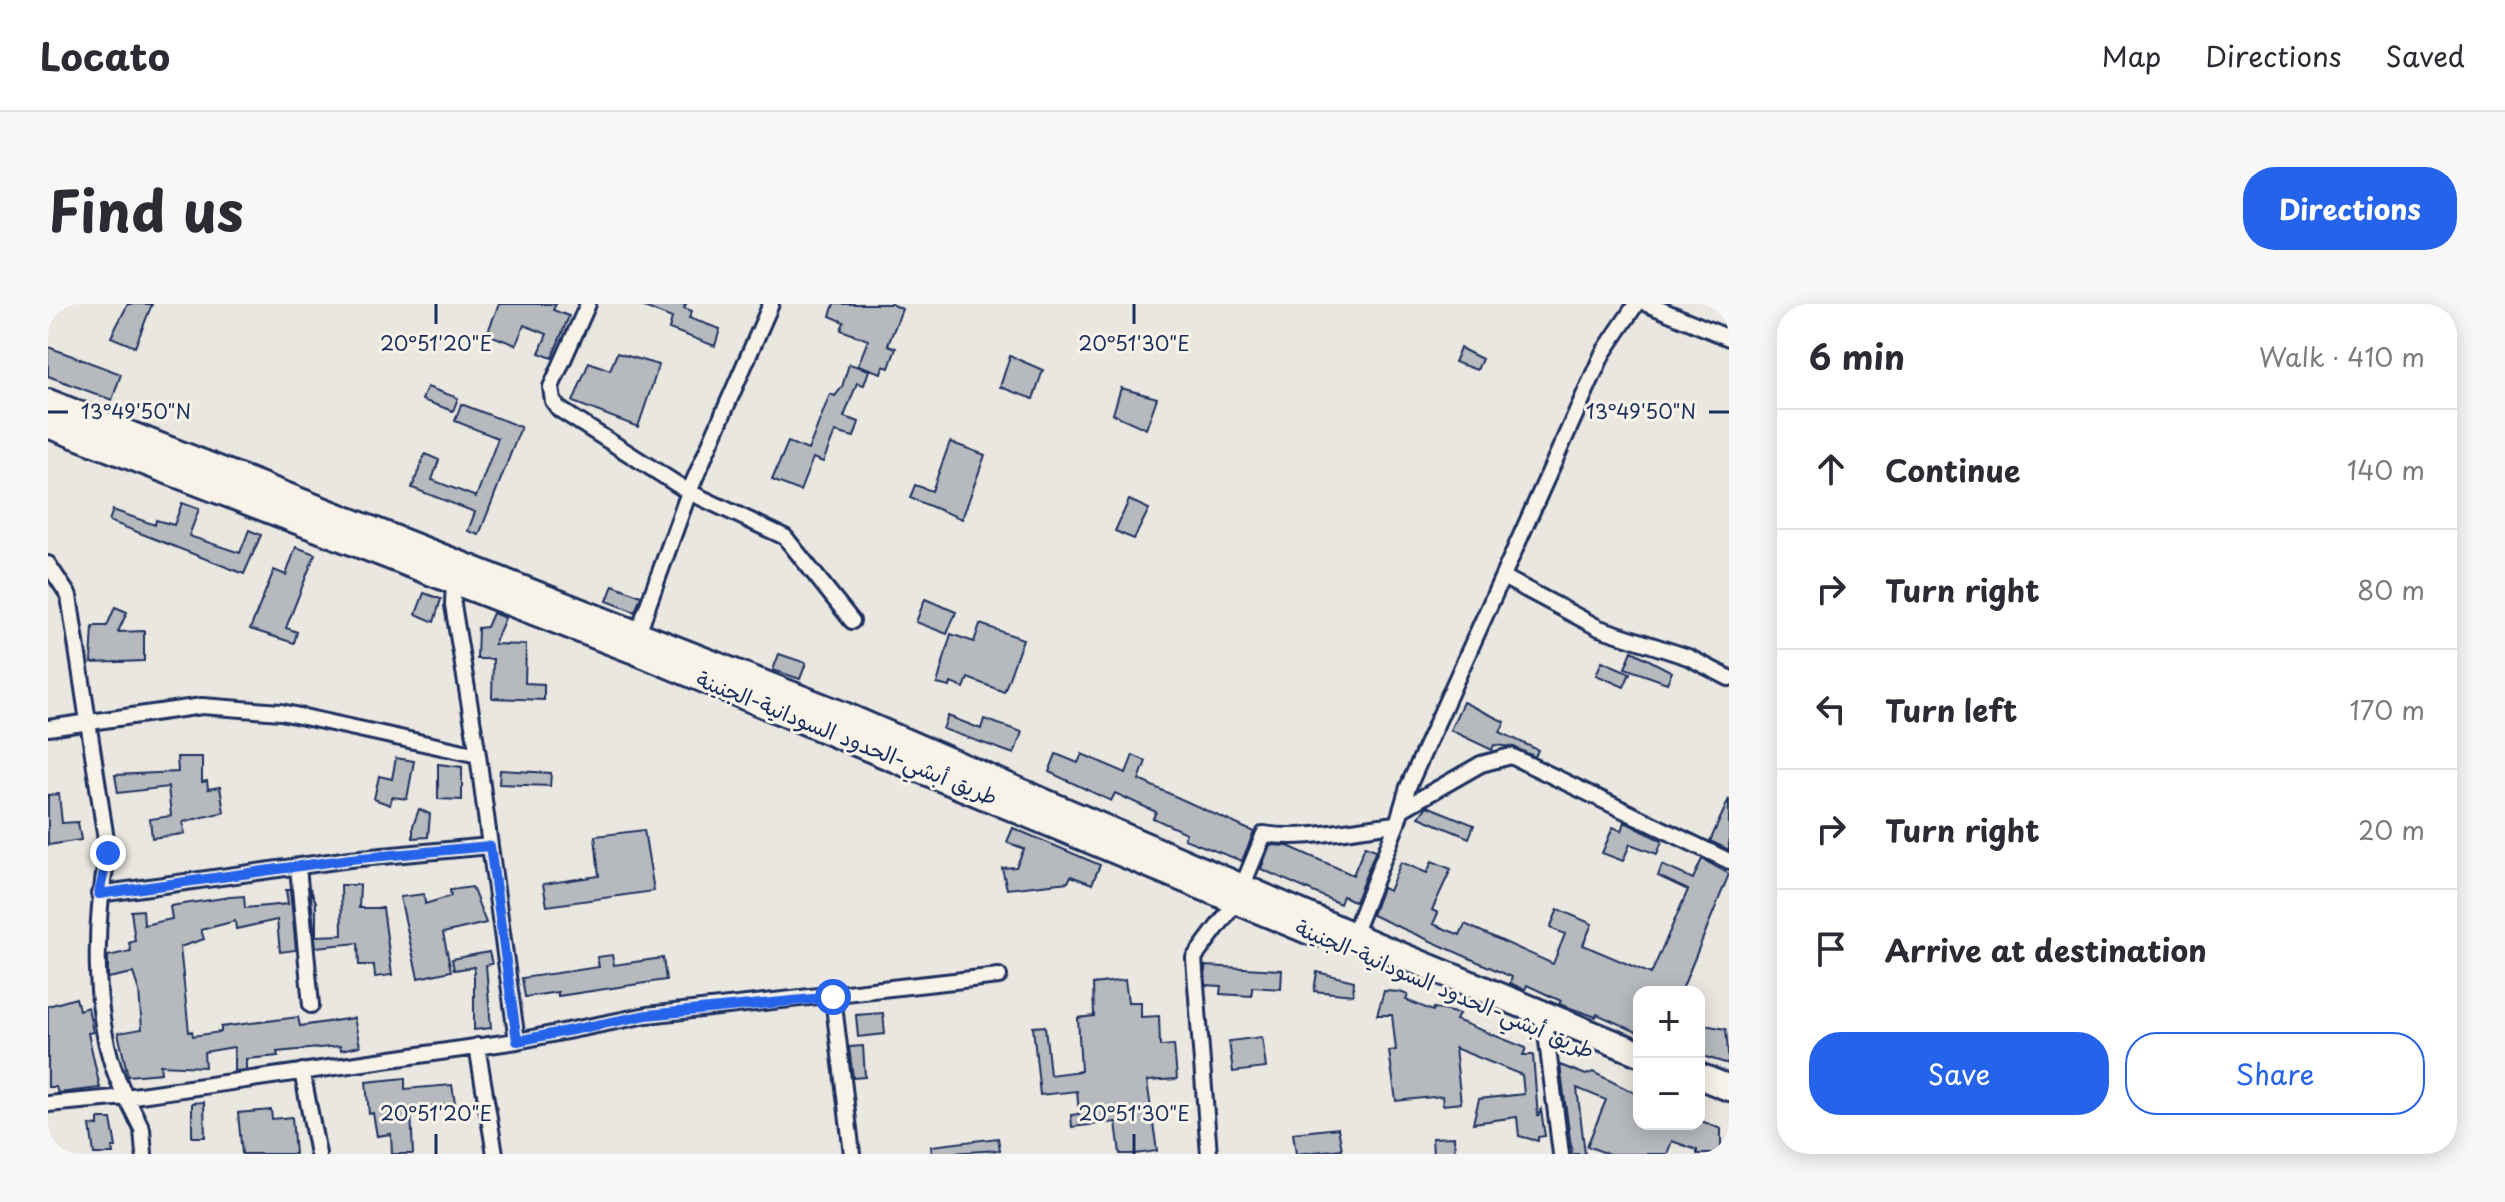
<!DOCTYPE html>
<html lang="en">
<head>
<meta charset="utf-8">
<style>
	body { margin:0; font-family:"Playpen Sans","Playpen Sans Arabic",sans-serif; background:#f7f7f7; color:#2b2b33 }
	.controls { position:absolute; right:24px; bottom:24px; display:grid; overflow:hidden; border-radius:16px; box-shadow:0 4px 20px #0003 }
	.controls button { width:72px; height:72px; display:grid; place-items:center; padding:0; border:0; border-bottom:2px solid #e1e1e2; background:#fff; color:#2b2b33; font:40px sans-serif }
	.stop { position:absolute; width:24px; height:24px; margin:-18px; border:6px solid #2563eb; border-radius:50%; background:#fff }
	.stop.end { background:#2563eb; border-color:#fff; box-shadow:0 2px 8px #0008 }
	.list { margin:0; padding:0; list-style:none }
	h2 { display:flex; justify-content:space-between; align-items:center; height:104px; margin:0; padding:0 32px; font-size:34px }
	h2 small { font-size:26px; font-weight:400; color:#7c7c81 }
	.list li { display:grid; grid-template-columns:52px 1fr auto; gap:24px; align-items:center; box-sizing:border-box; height:120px; padding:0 32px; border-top:2px solid #e1e1e2 }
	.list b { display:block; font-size:30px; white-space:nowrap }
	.list em { font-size:26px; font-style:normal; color:#7c7c81 }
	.actions { display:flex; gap:16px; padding:24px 32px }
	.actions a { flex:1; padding:18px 0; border:2px solid #2563eb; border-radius:32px; text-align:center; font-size:28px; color:#2563eb }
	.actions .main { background:#2563eb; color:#fff }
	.icon { flex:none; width:44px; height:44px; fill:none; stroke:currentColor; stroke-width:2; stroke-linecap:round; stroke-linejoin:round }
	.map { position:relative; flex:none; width:1681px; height:850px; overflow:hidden; border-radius:32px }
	header { display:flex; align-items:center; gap:48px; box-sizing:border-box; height:112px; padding:0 40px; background:#fff; border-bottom:2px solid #e1e1e2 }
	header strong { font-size:38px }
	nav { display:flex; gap:44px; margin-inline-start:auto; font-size:28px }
	.intro { display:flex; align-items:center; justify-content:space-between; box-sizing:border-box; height:192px; padding:0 48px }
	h1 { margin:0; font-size:56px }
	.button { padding:20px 36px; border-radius:32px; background:#2563eb; color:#fff; font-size:28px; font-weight:700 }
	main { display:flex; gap:48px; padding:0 48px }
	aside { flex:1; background:#fff; border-radius:32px; box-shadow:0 4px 20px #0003 }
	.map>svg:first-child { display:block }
	.building { fill:#b6babf; stroke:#1b2f5e; stroke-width:2 }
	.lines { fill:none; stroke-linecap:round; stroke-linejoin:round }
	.minor-casing { stroke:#1b2f5e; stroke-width:20 }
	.trunk-casing { stroke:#1b2f5e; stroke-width:30 }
	.minor { stroke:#f7f3e8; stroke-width:14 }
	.trunk { stroke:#f7f3e8; stroke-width:24 }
	.route { stroke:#2563eb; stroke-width:10 }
	.ticks { fill:none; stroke:#1b2f5e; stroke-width:3 }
	.labels { text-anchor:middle; stroke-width:6; stroke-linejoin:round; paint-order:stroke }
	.street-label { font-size:22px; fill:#1b2f5e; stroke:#f7f3e8 }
	.ticks-label { font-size:20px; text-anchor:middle; fill:#1b2f5e; stroke:#f7f3e8; stroke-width:6; stroke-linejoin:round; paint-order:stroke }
</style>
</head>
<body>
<header>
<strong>Locato</strong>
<nav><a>Map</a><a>Directions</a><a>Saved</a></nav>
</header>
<div class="intro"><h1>Find us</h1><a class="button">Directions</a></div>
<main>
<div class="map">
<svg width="1681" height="850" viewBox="0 0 1681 850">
	<rect width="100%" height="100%" fill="#eae7e0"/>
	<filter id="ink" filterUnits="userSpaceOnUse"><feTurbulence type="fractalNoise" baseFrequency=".0125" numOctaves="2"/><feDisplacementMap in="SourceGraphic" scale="16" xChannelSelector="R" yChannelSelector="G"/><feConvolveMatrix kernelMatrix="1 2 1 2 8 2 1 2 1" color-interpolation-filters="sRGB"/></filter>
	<g filter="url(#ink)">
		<path class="building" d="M 80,0 L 104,0 L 87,43 L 63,33 Z
			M 451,0 L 508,0 L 505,6 L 521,12 L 504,54 L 491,49 L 499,30 L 476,21 L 468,41 L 439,30 Z
			M 589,0 L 638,0 L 636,4 L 644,7 L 641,14 L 672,25 L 667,42 L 621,25 L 624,14 Z
			M 786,0 L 844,0 L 854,5 L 840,41 L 848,44 L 841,64 L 835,62 L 833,69 L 810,61 L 820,36 L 793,26 L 796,18 L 782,12 Z
			M 0,43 L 73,70 L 64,96 L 0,72 Z
			M 1412,44 L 1434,55 L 1429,66 L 1406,58 Z
			M 569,49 L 611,61 L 590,123 L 525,98 L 541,58 L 562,66 Z
			M 962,52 L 995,66 L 985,95 L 952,83 Z
			M 801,60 L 821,66 L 816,81 L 809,79 L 796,113 L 811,118 L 806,133 L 787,128 L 775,158 L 765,154 L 752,187 L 724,176 L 740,138 L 760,146 L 782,90 L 787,92 L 794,83 Z
			M 379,83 L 410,94 L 405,107 L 374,96 Z
			M 1073,84 L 1109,94 L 1098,125 L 1065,110 Z
			M 413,100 L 473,123 L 431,231 L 420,227 L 427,208 L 364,184 L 377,150 L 391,156 L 384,176 L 428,193 L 450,134 L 407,117 Z
			M 902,138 L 937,151 L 914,215 L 862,194 L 867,181 L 884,187 Z
			M 1081,196 L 1101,205 L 1086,235 L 1067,227 Z
			M 134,199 L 151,205 L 141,232 L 192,249 L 201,226 L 213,231 L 196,270 L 61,217 L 65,206 L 107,221 L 108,216 L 126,221 Z
			M 248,243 L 267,250 L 238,324 L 249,328 L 246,339 L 202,325 L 226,266 L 238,271 Z
			M 565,281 L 593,292 L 587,308 L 559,297 Z
			M 376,289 L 393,295 L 386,318 L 368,310 Z
			M 877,295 L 908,308 L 899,330 L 868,318 Z
			M 67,303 L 79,308 L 70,328 L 96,327 L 96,357 L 43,359 L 45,322 L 59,322 Z
			M 445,309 L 457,314 L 446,340 L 478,341 L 477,379 L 496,380 L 496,396 L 444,394 L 445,355 L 429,355 L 430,324 L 439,323 Z
			M 932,320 L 975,335 L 956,388 L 920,374 L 916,384 L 903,379 L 902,383 L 889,380 L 903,330 L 926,338 Z
			M 1584,347 L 1624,368 L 1619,379 L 1577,364 Z
			M 731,350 L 758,359 L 752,375 L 725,366 Z
			M 1554,357 L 1582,369 L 1576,383 L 1548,371 Z
			M 1415,398 L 1457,418 L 1452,428 L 1490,446 L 1487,453 L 1466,443 L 1446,441 L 1444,446 L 1402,426 Z
			M 900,412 L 933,425 L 936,415 L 974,428 L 966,450 L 895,425 Z
			M 1008,450 L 1030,459 L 1034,450 L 1078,469 L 1085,451 L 1098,457 L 1091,476 L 1206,528 L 1194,557 L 1136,535 L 1138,529 L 1105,514 L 1108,508 L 1067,489 L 1063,497 L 1001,468 Z
			M 129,453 L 154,453 L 154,478 L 159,477 L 160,485 L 172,483 L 176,508 L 135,518 L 136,530 L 104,534 L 102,515 L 123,512 L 120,483 L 70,489 L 67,471 L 130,468 Z
			M 348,454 L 366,457 L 359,495 L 344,493 L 342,501 L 326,495 L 331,472 L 344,475 Z
			M 390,460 L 414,463 L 414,496 L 390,495 Z
			M 452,466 L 503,469 L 502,482 L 451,480 Z
			M 11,490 L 14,519 L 30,518 L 33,536 L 0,541 L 0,491 Z
			M 1681,495 L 1681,546 L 1662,537 Z
			M 1379,502 L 1426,521 L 1421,534 L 1371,513 Z
			M 371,505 L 382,510 L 380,533 L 365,534 L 365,522 Z
			M 1577,518 L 1614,537 L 1609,550 L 1582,540 L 1575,557 L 1554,549 L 1565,523 L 1574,527 Z
			M 965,524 L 1052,561 L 1044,580 L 1023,572 L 1020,578 L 959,585 L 954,564 L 968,563 L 976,545 L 959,538 Z
			M 596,526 L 606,587 L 499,602 L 495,580 L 551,572 L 547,532 Z
			M 1222,541 L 1240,542 L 1305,571 L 1317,542 L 1328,546 L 1307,598 L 1295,592 L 1292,600 L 1213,565 Z
			M 1654,555 L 1681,570 L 1633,688 L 1591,688 L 1591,729 L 1549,710 L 1548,713 L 1511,700 L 1513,697 L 1479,681 L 1477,686 L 1462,679 L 1464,673 L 1324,611 L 1334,584 L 1341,587 L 1353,558 L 1379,569 L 1384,557 L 1403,565 L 1384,606 L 1390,609 L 1385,620 L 1412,631 L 1417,620 L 1505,660 L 1517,630 L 1502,624 L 1510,605 L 1544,620 L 1535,641 L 1603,670 L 1640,586 L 1610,572 L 1614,561 L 1645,575 Z
			M 293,581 L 312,581 L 311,604 L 335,604 L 344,671 L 327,673 L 326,661 L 311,661 L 310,639 L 268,643 L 262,584 L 268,598 L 268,632 L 294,631 Z
			M 424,583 L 438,619 L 395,629 L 403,667 L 370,674 L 352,593 L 376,590 L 377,600 L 403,592 L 402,586 Z
			M 238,586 L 242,586 L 248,646 L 232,648 L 229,616 L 188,625 L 187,617 L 153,626 L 156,635 L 132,643 L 141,728 L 144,727 L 145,732 L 173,728 L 173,723 L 250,713 L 252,722 L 306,714 L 312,742 L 293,746 L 292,742 L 229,748 L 230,752 L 198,755 L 198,766 L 186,767 L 186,743 L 156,748 L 157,763 L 112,761 L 113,769 L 80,772 L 70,729 L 94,725 L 91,687 L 85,669 L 60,674 L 60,652 L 83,647 L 81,639 L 87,637 L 83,607 L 95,606 L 96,621 L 124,615 L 122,602 L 182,593 L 196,592 L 197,604 L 240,600 Z
			M 441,648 L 444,660 L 438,661 L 443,724 L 426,726 L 426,663 L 406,666 L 404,655 Z
			M 564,651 L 566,661 L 615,654 L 618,676 L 510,692 L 510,688 L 477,693 L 474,674 L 551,663 L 549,653 Z
			M 1157,662 L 1234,666 L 1233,685 L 1204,683 L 1204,692 L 1172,690 L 1173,682 L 1158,681 Z
			M 1269,668 L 1306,677 L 1305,691 L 1266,687 Z
			M 1077,676 L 1080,698 L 1093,698 L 1093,713 L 1111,712 L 1112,742 L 1126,741 L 1129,775 L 1099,777 L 1109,847 L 1087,850 L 1072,850 L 1068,818 L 1024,823 L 1023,811 L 1031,810 L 1029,787 L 992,791 L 985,723 L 997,722 L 1002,771 L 1033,767 L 1030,714 L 1046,712 L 1045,680 Z
			M 1336,687 L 1352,688 L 1360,691 L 1358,696 L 1385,707 L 1386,704 L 1411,710 L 1408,716 L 1478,744 L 1475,751 L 1485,751 L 1490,813 L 1493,806 L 1497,832 L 1490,833 L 1490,837 L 1471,832 L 1469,813 L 1425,819 L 1431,795 L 1476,790 L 1474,771 L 1407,744 L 1413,799 L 1395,801 L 1394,792 L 1348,797 L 1341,747 L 1348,746 L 1344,711 L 1329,711 Z
			M 28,694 L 31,706 L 40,703 L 45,728 L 40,729 L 52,784 L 10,789 L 8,783 L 0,783 L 0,702 Z
			M 835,709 L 837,730 L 810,733 L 808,711 Z
			M 1651,720 L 1678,725 L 1681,760 L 1651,751 Z
			M 1214,733 L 1218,764 L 1185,768 L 1181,737 Z
			M 815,742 L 817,773 L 805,774 L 801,743 Z
			M 1512,761 L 1538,771 L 1545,768 L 1591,791 L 1591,820 L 1651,820 L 1651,816 L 1673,825 L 1673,850 L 1649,850 L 1649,846 L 1624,837 L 1619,850 L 1560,850 L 1539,842 L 1558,796 L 1529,784 L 1537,850 L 1524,850 Z
			M 357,774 L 357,785 L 404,781 L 407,799 L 363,806 L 365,850 L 344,850 L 343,830 L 329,832 L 325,809 L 321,810 L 318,778 Z
			M 156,798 L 157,833 L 144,833 L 144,799 Z
			M 223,806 L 224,815 L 244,813 L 247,850 L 194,850 L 190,809 Z
			M 50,815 L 63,815 L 68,843 L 64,843 L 65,850 L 46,850 L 42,821 L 50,822 Z
			M 1290,824 L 1294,845 L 1248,850 L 1245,829 Z
			M 1406,833 L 1407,850 L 1385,850 L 1384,834 Z
			M 950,834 L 952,846 L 884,850 L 883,842 Z"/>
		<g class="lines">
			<defs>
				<path id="minor" d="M 540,0 L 503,83 L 505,97 L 511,105 L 641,188 L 737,233 L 804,317
					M 1599,0 L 1681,34
					M 0,260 L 21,292 L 60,549 C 45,622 43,727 78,793 L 0,800
					M 1455,273 L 1551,324 L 1640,353 L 1681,374
					M 406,274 L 405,301 L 430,451
					M 587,337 L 641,188 L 723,0
					M 0,424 L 154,402 L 233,408 L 430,451 L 442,542
					M 1356,504 L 1433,460 L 1463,452 L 1681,557
					M 250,563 L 263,701
					M 1195,581 L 1216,530 C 1259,537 1305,524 1349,520 L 1360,483 L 1555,49 L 1588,0
					M 51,590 L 302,555 L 442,542 L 469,737
					M 1305,631 L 1349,520
					M 785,693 L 804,850
					M 1498,729 L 1513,850
					M 429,742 L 447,850
					M 254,767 L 270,850
					M 96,850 L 94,825 L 78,793 L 469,737 L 599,711 L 951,672
					M 1161,850 L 1146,654 L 1188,598"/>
				<path id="trunk" d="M 0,98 L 796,411 L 1328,641 L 1591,749
					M 0,121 L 584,346 L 1267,630
					M 1651,772 L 1681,784"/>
			</defs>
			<use href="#minor" class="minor-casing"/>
			<use href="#trunk" class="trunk-casing"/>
			<use href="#minor" class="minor"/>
			<use href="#trunk" class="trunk"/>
		</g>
	</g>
	<g class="lines" filter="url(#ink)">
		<path class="route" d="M 60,549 L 51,590 L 302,555 L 442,542 L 469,737 L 599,711 L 785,693"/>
	</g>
	<path class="ticks" d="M 388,0 L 388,20M 1086,0 L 1086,20M 0,108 L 20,108M 1661,108 L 1681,108M 388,830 L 388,850M 1086,830 L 1086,850"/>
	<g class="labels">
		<g class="street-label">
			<text transform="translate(799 434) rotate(22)" y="8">طريق أبشي-الحدود السودانية-الجنينة</text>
			<text transform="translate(1397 685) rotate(23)" y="8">طريق أبشي-الحدود السودانية-الجنينة</text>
		</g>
	</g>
	<g class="ticks-label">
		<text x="388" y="47">20°51'20"E</text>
		<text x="1086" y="47">20°51'30"E</text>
		<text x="88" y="115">13°49'50"N</text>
		<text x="1593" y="115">13°49'50"N</text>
		<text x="388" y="817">20°51'20"E</text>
		<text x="1086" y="817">20°51'30"E</text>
	</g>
</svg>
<div class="controls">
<button>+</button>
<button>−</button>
</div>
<div class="stop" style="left:785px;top:693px"></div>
<div class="stop end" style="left:60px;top:549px"></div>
</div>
<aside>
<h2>6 min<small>Walk · 410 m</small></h2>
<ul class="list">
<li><svg class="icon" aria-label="ahead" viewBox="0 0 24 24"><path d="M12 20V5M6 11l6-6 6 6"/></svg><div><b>Continue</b></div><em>140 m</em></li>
<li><svg class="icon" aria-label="right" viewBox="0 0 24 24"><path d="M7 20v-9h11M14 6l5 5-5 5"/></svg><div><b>Turn right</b></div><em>80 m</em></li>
<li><svg class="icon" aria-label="left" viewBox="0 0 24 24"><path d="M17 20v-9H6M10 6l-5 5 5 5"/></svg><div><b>Turn left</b></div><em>170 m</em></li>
<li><svg class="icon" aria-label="right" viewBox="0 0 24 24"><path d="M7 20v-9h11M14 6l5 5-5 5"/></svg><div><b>Turn right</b></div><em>20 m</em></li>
<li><svg class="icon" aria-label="arrive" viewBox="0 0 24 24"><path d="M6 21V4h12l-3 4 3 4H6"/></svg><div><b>Arrive at destination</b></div></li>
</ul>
<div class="actions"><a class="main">Save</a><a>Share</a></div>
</aside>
</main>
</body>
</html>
